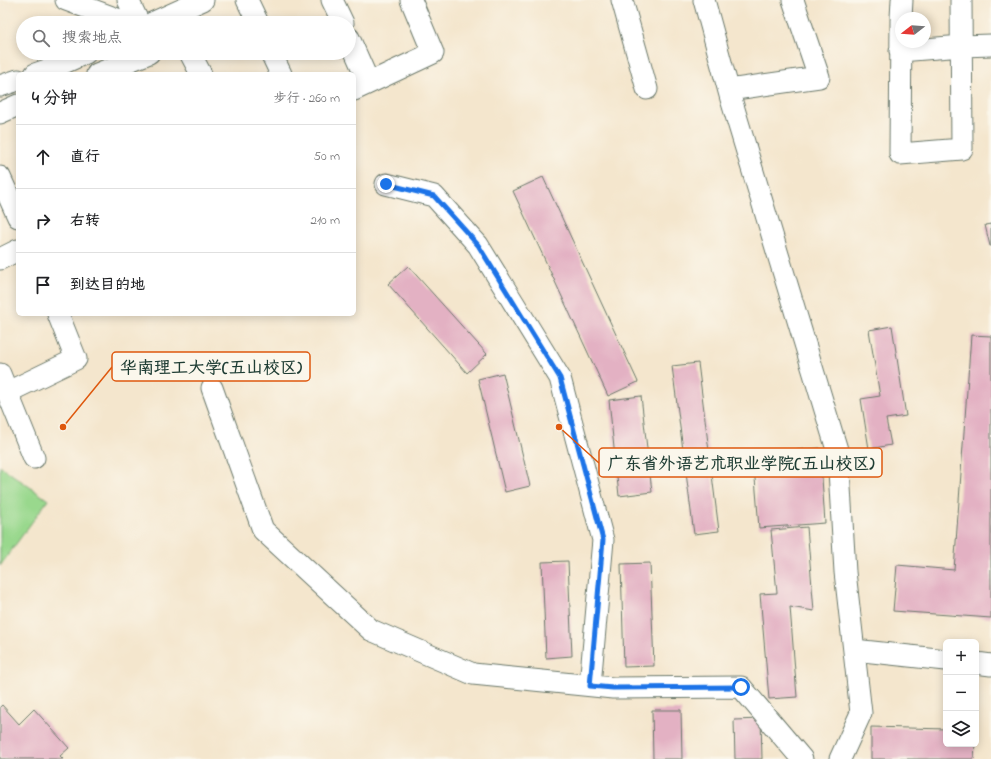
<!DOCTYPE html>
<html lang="zh">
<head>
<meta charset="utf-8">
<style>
	body { margin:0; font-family:"Indie Flower","LXGW WenKai TC",sans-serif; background:#f6f6f6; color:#202124 }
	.controls { position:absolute; right:12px; bottom:12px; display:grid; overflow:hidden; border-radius:6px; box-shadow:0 2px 10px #0003 }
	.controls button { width:36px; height:36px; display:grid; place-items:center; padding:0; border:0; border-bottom:1px solid #e0e0e0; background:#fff; color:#202124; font:20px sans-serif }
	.compass { position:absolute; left:895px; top:12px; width:36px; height:36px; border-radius:50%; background:#fff; box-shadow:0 2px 10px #0003; rotate:253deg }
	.stop { position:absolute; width:12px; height:12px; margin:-9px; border:3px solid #1a73e8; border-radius:50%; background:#fff }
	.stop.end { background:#1a73e8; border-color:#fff; box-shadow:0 1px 4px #0008 }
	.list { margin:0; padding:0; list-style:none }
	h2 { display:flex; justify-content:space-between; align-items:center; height:52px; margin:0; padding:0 16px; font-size:17px }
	h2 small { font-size:13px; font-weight:400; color:#757577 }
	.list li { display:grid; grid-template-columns:26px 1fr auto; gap:12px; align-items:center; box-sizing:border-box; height:64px; padding:0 16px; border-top:1px solid #e0e0e0 }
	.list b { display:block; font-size:15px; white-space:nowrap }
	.list em { font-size:13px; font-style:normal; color:#757577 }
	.icon { flex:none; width:22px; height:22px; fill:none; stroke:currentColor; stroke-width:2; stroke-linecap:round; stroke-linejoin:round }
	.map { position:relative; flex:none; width:991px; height:759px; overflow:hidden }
	.search { position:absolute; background:#fff; box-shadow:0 2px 10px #0003; left:16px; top:16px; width:340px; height:44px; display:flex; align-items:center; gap:10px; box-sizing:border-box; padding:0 14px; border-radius:22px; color:#757577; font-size:15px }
	.panel { position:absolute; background:#fff; box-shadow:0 2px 10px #0003; left:16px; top:72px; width:340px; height:244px; border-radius:6px }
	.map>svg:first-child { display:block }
	.green { fill:#99d88d; stroke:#5c8a60 }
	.building { fill:#e3b1c3 }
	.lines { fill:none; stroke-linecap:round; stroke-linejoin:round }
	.minor-casing { stroke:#6a786a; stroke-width:23 }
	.minor { stroke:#fff; stroke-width:21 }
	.route { stroke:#1a73e8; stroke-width:5 }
	.leader { fill:none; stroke:#de580e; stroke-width:1.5 }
	.callout-dot { fill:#de580e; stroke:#fbf7ec; stroke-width:1.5 }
	.callout { fill:#fbf7ec; stroke:#de580e; stroke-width:1.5 }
	.callout-label { font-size:17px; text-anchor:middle; font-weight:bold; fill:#1f3d34 }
</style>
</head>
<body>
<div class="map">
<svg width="991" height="759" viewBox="0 0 991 759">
	<rect width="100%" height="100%" fill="#fbf7ec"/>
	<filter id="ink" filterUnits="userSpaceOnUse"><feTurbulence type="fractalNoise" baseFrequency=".025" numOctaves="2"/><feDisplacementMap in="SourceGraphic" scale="8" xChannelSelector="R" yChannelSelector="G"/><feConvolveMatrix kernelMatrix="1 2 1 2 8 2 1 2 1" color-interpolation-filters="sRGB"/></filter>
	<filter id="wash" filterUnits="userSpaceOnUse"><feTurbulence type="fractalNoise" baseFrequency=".012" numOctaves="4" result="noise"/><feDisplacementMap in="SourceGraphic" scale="16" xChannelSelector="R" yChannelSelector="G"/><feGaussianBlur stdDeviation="0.9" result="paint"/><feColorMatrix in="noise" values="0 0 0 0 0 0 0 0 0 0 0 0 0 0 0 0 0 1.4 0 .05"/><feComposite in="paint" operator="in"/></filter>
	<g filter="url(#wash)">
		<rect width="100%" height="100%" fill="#f4e6cd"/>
		<path class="green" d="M 0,466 L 48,500 L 0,566 Z"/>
		<g id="blocks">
			<path class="building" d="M 543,177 L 638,382 L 608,396 L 513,191 Z
				M 991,224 L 991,246 L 990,246 L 985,225 Z
				M 408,266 L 487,354 L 467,373 L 388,284 Z
				M 892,326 L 906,416 L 886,419 L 891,445 L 869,449 L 861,399 L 880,396 L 869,330 Z
				M 971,335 L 991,336 L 991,618 L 893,611 L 897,565 L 954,570 Z
				M 698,363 L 719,531 L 694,534 L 672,366 Z
				M 503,373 L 530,486 L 505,492 L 478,379 Z
				M 641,396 L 652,492 L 619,496 L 609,400 Z
				M 820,448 L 825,523 L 759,528 L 753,453 Z
				M 807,527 L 814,611 L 790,607 L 797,697 L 769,699 L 760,594 L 777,593 L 771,530 Z
				M 568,561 L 572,656 L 546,658 L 542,562 Z
				M 650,563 L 654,666 L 624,667 L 621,564 Z
				M 2,705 L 19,724 L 34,709 L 69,748 L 60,756 L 63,759 L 0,759 L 0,707 Z
				M 652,710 L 681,710 L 682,759 L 653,759 Z
				M 761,719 L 762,759 L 735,759 L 734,720 Z
				M 871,727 L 946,729 L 946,744 L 975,744 L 974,759 L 871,759 Z"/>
		</g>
	</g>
	<g filter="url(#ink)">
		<use href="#blocks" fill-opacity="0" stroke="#6a786a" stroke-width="1"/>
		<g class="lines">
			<defs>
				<path id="minor" d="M 66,0 L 128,23
					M 128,0 L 139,23
					M 247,0 L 258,23
					M 332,0 L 343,23
					M 622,0 L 647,89
					M 704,0 L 731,99 L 838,453 L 845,572 L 861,713 L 840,759
					M 901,18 L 902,0
					M 901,20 L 900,154 L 962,149 L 961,0
					M 152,23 L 203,0
					M 349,38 L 369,83
					M 900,51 L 962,46 L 991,45
					M 190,53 L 201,74
					M 271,53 L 281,74
					M 35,74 L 55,67 L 86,53
					M 97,74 L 149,53
					M 0,86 L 18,80
					M 354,90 L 433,53 L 411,0
					M 729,90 L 819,77 L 793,0
					M 0,113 L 18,105
					M 0,177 L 18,217
					M 386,184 L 434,196 L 478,245 L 560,378 L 603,540 L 590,685
					M 0,259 L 18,250
					M 0,374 L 34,458
					M 212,388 L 263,530 L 371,630 L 473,674 L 613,688 L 741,687 L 802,759
					M 8,392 L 76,359 L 58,314
					M 854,650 L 946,660
					M 976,663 L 991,665"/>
			</defs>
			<use href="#minor" class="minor-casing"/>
			<use href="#minor" class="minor"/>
		</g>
	</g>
	<g class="lines" filter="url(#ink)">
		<path class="route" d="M 386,184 L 434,196 L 478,245 L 560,378 L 603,540 L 590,686 L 613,688 L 741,687"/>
	</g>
	<path class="leader" d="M63 427L112 367M559 427L599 463"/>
	<g class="callout-dot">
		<circle cx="63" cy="427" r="4"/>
		<circle cx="559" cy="427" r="4"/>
	</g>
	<g class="callout">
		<rect x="112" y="352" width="198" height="29" rx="4"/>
		<rect x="599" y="448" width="283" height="29" rx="4"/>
	</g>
	<g class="callout-label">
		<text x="211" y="373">华南理工大学(五山校区)</text>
		<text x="741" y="469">广东省外语艺术职业学院(五山校区)</text>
	</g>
</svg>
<div class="controls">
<button>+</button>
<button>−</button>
<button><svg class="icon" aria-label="layers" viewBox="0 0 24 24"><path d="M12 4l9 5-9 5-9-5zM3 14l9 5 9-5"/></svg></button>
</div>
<svg class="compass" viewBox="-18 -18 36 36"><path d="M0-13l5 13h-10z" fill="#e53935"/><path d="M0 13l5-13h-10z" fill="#757577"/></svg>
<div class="stop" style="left:741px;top:687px"></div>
<div class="stop end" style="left:386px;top:184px"></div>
<div class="search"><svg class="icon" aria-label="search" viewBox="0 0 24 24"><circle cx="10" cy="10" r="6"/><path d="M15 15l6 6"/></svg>搜索地点</div>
<section class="panel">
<h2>4 分钟<small>步行 · 260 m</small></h2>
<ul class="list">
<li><svg class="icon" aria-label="ahead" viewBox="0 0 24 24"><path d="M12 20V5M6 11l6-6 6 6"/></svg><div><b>直行</b></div><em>50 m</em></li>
<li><svg class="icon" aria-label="right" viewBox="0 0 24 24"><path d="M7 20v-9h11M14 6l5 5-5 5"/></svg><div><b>右转</b></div><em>210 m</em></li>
<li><svg class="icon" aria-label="arrive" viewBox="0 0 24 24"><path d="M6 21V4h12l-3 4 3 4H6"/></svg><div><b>到达目的地</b></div></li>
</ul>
</section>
</div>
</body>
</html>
